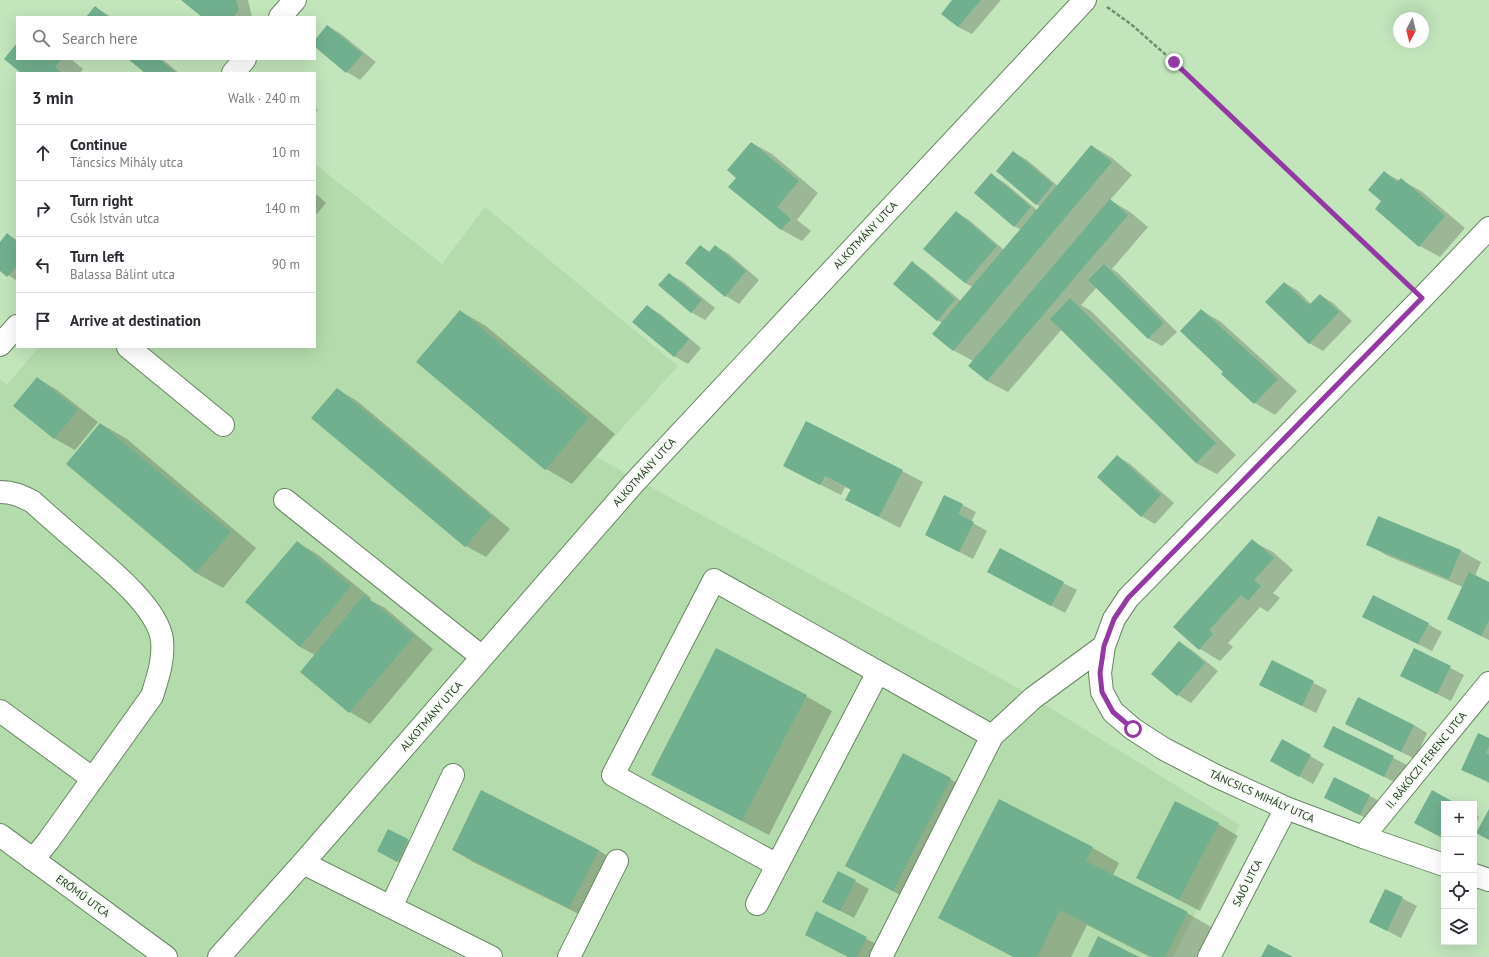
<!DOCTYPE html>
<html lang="en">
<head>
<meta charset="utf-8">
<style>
	body { margin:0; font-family:"PT Sans",sans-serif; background:#f7f7f7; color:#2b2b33 }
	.controls { position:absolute; right:12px; bottom:12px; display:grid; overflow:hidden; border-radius:0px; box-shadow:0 4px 16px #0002 }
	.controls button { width:36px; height:36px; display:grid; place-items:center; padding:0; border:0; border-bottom:1px solid #e1e1e2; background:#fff; color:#2b2b33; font:20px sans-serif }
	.compass { position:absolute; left:1393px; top:12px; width:36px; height:36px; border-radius:50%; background:#fff; box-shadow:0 4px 16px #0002; rotate:187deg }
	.stop { position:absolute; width:12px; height:12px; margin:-9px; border:3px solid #9339a4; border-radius:50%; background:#fff }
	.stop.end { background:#9339a4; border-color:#fff; box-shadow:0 1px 4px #0008 }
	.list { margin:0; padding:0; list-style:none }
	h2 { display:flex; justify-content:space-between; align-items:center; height:52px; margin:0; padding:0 16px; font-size:17px }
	h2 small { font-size:13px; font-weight:400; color:#7c7c81 }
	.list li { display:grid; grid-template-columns:26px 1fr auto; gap:12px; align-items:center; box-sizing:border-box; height:56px; padding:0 16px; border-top:1px solid #e1e1e2 }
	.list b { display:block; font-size:15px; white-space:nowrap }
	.list p { margin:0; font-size:13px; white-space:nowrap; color:#7c7c81 }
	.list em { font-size:13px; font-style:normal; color:#7c7c81 }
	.icon { flex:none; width:22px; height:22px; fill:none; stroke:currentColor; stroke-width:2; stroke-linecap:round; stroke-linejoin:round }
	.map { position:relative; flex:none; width:1489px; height:957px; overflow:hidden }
	.search { position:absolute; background:#fff; box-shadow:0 4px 16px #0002; left:16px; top:16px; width:300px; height:44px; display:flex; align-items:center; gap:10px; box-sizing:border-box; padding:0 14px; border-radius:0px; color:#7c7c81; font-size:15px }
	.panel { position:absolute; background:#fff; box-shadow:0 4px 16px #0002; left:16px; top:72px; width:300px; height:276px; border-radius:0px }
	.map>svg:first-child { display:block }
	.built { fill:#b4dbac }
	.shadow { fill:#0003 }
	.building { fill:#71b08f }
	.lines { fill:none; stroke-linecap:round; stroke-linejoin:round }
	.minor-casing { stroke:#688863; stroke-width:24 }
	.path { stroke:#748c70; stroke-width:2.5; stroke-dasharray:4 2; stroke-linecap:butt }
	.minor { stroke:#fff; stroke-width:22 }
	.route { stroke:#9339a4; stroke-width:5 }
	.labels { text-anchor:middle; stroke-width:3; stroke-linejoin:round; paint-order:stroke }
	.street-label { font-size:11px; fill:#2b3929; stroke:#f3fef1 }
</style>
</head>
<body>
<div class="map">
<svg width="1489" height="957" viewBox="0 0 1489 957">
	<rect width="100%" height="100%" fill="#c2e5bc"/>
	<path class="built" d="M 315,164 L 442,264 L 485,207 L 678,366 L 596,457 L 1018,688 L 1240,825 L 1173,957 L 0,957 L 0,379 L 7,385 L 39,347 L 315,347 Z"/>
	<path class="shadow" d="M 183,0 L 248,0 L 252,17 L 204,17 Z
		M 954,0 L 1001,0 L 972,34 L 958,27 Z
		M 95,7 L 108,15 L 110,17 L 87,17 Z
		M 328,26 L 341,34 L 376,62 L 360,80 L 347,72 L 315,46 L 315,41 Z
		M 17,45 L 17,59 L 71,59 L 83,69 L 80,73 L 23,73 L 6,59 Z
		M 129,59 L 162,59 L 179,73 L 146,73 Z
		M 315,107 L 318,110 L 315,114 Z
		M 752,143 L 772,154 L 818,193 L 797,220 L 811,231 L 802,241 L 782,230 L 730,187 L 737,178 Z
		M 1092,146 L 1112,158 L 1132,175 L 1110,200 L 1130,212 L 1148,227 L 1112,269 L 1118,273 L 1177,332 L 1162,346 L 1149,339 L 1097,287 L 1081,305 L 1091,311 L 1236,455 L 1217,474 L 1196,463 L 1062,329 L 1008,392 L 987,381 L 970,366 L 973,361 L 953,350 L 942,323 L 937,320 L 912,263 L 925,271 L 961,301 L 973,287 L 965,283 L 956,212 L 969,220 L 1004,250 L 1021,230 L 1014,226 L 991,175 L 1005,183 L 1037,210 L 1041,207 L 1036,204 L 1013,152 L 1027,160 L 1058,186 Z
		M 1384,172 L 1400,181 L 1401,180 L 1421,191 L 1465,228 L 1440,257 L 1420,246 L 1383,201 Z
		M 315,193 L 326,203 L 315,216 Z
		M 7,234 L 17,240 L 17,281 L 0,269 L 0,243 Z
		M 700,246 L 710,252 L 715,246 L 729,254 L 759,280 L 739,304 L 726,296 Z
		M 669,274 L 683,282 L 715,308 L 705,320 L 691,312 Z
		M 1285,283 L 1298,291 L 1311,304 L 1320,295 L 1333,303 L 1352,321 L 1323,351 L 1309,343 Z
		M 647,306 L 660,314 L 701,348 L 688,364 L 674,356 Z
		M 1201,310 L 1221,322 L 1297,391 L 1275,415 L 1255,403 L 1223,374 L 1225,372 Z
		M 460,311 L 486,326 L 615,434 L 572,484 L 546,469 L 417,362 Z
		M 37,378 L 57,390 L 98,422 L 75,450 L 55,439 L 15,406 Z
		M 337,389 L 357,401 L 510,529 L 486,557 L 466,546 Z
		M 101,424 L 127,439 L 256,548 L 223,588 L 196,573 L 67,464 Z
		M 1117,456 L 1130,464 L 1174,503 L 1155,524 L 1141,516 Z
		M 902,471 L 923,482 L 900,528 L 846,500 L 851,490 L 845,487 L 841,495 L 805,477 Z
		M 945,496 L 976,512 L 971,522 L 987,531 L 973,559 L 926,535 Z
		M 1379,518 L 1461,551 L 1481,562 L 1475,576 L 1489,583 L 1489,640 L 1448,619 L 1463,587 L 1388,556 L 1368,545 Z
		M 1252,541 L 1273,552 L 1293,570 L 1273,593 L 1280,598 L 1268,612 L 1260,607 L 1228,643 L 1233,647 L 1220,661 L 1200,649 L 1175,627 Z
		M 297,542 L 317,554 L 371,598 L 370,600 L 385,608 L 433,649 L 370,724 L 350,712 L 315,655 L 300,647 L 247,602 Z
		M 1002,579 L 1063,583 L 1077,590 L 1065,613 Z
		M 1377,624 L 1428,624 L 1442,632 L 1432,651 Z
		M 1179,642 L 1192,650 L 1218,671 L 1191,703 L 1178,695 Z
		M 1414,649 L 1464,675 L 1451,701 L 1401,676 Z
		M 1272,661 L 1327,690 L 1316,713 L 1260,685 Z
		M 806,696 L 832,711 L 769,835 L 679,789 L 653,774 Z
		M 1346,724 L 1414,725 L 1427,733 L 1415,759 Z
		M 1334,727 L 1407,765 L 1398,784 L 1324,746 Z
		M 1489,739 L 1489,783 L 1462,769 Z
		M 1282,740 L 1324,764 L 1313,784 L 1285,768 Z
		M 950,779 L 970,790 L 913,902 L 846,866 Z
		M 1370,796 L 1383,803 L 1374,822 L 1339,805 Z
		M 1474,814 L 1479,817 L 1474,826 Z
		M 1218,824 L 1238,836 L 1200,911 L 1137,878 Z
		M 388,830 L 428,851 L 418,872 L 378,851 Z
		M 1093,848 L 1119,863 L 1113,875 L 1187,913 L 1213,928 L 1199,957 L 1150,957 L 1087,925 L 1071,957 L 1013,957 L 939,918 Z
		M 453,850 L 598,850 L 618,862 L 589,919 L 473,862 Z
		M 838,872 L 869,889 L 854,918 L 823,902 Z
		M 1386,890 L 1417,906 L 1401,938 L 1370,922 Z
		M 817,913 L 880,946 L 874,957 L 849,957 Z"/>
	<path class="building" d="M 181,0 L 236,0 L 239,10 L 233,17 L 202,17 Z
		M 952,0 L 981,0 L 958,27 L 941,14 Z
		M 95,6 L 108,17 L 86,17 Z
		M 327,25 L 363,54 L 346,73 L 315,47 L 315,40 Z
		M 17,43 L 17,59 L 62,59 L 55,67 L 62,73 L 21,73 L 4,59 Z
		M 128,59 L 159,59 L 176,73 L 145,73 Z
		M 751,142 L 799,181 L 777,207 L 791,219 L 781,230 L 728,187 L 736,178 L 727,170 Z
		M 1091,145 L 1112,162 L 953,351 L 932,334 Z
		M 1013,151 L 1053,184 L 1036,205 L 996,171 Z
		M 1384,171 L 1397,182 L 1401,178 L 1445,216 L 1419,247 L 1375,209 L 1381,201 L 1368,190 Z
		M 991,173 L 1031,207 L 1014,227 L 974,193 Z
		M 1110,199 L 1128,215 L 987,381 L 968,366 Z
		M 956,211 L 997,246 L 965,283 L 923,249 Z
		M 7,233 L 17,242 L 17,266 L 7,277 L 0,271 L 0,242 Z
		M 700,245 L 709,252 L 715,245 L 746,271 L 725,297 L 685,263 Z
		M 912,261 L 955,299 L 937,321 L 893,284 Z
		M 1104,264 L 1164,323 L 1148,339 L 1088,280 Z
		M 669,273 L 702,300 L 691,313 L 658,285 Z
		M 1284,282 L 1309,305 L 1320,294 L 1339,312 L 1309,344 L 1265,302 Z
		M 1070,298 L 1216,443 L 1196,463 L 1050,319 Z
		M 647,305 L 689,339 L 674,357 L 632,322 Z
		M 1201,309 L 1278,379 L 1254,404 L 1221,374 L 1223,372 L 1180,331 Z
		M 460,310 L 589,418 L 545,470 L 416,362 Z
		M 37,377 L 78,410 L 54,439 L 13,406 Z
		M 337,388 L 491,516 L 465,547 L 311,418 Z
		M 806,421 L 903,470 L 879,517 L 845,500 L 851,489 L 825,476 L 820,485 L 783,466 Z
		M 100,423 L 231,532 L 196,573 L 66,464 Z
		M 1117,455 L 1161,495 L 1141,517 L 1097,477 Z
		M 944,495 L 963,504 L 958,514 L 974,522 L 959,552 L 925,535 Z
		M 1378,516 L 1461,550 L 1449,579 L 1366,545 Z
		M 1252,539 L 1274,558 L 1254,580 L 1261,586 L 1248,601 L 1241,595 L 1209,630 L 1213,634 L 1199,650 L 1173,627 Z
		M 297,541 L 351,586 L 300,647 L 245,602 Z
		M 1000,548 L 1064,582 L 1051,606 L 987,572 Z
		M 1469,572 L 1489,582 L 1489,620 L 1481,636 L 1447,619 Z
		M 364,595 L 414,636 L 349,713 L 300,672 Z
		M 1373,595 L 1429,623 L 1418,644 L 1362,617 Z
		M 1179,641 L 1205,663 L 1177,696 L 1151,674 Z
		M 716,648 L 807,695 L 742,821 L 651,775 Z
		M 1414,648 L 1451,666 L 1437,694 L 1400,676 Z
		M 1272,660 L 1314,681 L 1302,706 L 1259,685 Z
		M 1358,697 L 1414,725 L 1401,752 L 1345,724 Z
		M 1333,726 L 1394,756 L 1384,777 L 1323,747 Z
		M 1478,733 L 1489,738 L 1489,746 L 1486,753 L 1489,755 L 1489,782 L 1461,770 Z
		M 1282,739 L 1311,755 L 1299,777 L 1270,761 Z
		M 903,753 L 951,778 L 893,891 L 845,866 Z
		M 1334,777 L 1370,795 L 1360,815 L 1324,798 Z
		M 481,790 L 599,850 L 569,908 L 452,850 Z
		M 1432,790 L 1457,804 L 1444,804 L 1444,839 L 1414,823 Z
		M 999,799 L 1093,847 L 1086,861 L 1188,912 L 1165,957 L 1152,957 L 1060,910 L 1037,957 L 1014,957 L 938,918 Z
		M 1175,801 L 1219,823 L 1179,900 L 1136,878 Z
		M 1489,809 L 1489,840 L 1476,833 Z
		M 388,829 L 408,839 L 397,862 L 377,851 Z
		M 838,871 L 856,880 L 840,911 L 822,902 Z
		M 1385,889 L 1403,897 L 1387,931 L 1369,922 Z
		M 816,911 L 867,937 L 857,957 L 848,957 L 805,935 Z
		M 1098,936 L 1139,957 L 1088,957 Z
		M 1268,944 L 1293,957 L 1261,957 Z"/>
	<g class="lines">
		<defs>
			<path id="minor" d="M 280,17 L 295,0
				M 233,73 L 245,59
				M 0,345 L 17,326
				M 128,347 L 223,425
				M 0,492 C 13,492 22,496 33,502 C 49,517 66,531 83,546 C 107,567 158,607 162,640 C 164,660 158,677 152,696 L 49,840 L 33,860
				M 285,500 L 482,657
				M 0,711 L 92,778
				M 0,835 L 166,957
				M 1363,837 L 1489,683
				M 303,863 L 491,957
				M 777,865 L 613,775 L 714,580 L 992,736
				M 1444,865 L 1363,837 L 1286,808 L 1216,776 L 1164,749 L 1133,729 L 1113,712 L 1102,692 L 1100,673 L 1104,646 L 1114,619 L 1128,598 L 1422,298 L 1489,228
				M 1474,875 L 1489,880
				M 757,904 L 878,672
				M 391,907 L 453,775
				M 219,957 L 303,863 L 633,484 L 1085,0
				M 569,957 L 617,861
				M 881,957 L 992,736 L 1033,698 L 1104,646
				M 1209,957 L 1286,808"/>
		</defs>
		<use href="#minor" class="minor-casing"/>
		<path class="path" d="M 1107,7 L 1132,25 L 1174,62 L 1405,281"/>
		<use href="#minor" class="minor"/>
	</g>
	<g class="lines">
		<path class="route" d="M 1133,729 L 1113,712 L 1102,692 L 1100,673 L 1104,646 L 1114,619 L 1128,598 L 1422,298 L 1174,62"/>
	</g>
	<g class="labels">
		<g class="street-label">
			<text transform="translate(865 235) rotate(-47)" y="4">ALKOTMÁNY UTCA</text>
			<text transform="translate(644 472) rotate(-48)" y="4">ALKOTMÁNY UTCA</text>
			<text transform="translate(431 716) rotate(-49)" y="4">ALKOTMÁNY UTCA</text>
			<text transform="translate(1426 760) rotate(-51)" y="4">II. RÁKÓCZI FERENC UTCA</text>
			<text transform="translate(1262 796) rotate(24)" y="4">TÁNCSICS MIHÁLY UTCA</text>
			<text transform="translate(1247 883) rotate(-63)" y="4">SAJÓ UTCA</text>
			<text transform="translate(83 896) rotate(36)" y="4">ERŐMŰ UTCA</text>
		</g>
	</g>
</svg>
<div class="controls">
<button>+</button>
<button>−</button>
<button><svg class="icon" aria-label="locate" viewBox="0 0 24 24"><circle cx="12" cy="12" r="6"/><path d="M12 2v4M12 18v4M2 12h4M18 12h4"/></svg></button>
<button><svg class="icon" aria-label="layers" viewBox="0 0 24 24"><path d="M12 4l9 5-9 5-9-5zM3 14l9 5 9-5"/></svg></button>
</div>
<svg class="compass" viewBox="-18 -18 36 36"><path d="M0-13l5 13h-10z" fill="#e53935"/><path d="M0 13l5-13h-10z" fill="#7c7c81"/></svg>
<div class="stop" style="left:1133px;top:729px"></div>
<div class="stop end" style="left:1174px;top:62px"></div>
<div class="search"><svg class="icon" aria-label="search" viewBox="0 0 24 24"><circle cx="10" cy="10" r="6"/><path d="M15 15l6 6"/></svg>Search here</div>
<section class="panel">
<h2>3 min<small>Walk · 240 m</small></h2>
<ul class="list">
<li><svg class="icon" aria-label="ahead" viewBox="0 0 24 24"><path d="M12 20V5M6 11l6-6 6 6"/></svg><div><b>Continue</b><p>Táncsics Mihály utca</p></div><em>10 m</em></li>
<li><svg class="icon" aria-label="right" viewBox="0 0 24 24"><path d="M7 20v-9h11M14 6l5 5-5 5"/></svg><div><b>Turn right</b><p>Csók István utca</p></div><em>140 m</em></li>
<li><svg class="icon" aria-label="left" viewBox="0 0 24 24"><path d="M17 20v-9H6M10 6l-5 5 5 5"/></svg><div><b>Turn left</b><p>Balassa Bálint utca</p></div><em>90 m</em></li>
<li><svg class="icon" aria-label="arrive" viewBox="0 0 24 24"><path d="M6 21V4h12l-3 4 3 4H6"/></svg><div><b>Arrive at destination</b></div></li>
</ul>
</section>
</div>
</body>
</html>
